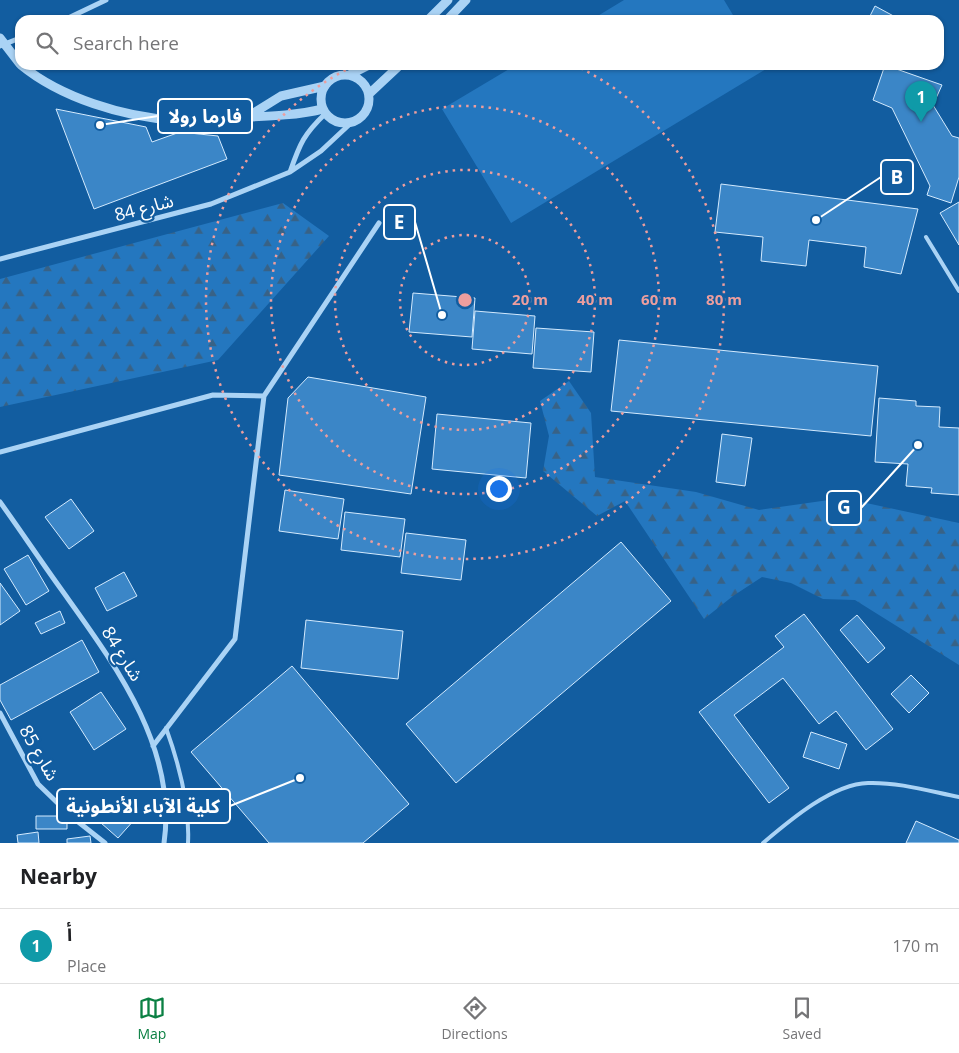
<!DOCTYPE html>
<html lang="en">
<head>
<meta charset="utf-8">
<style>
	body { margin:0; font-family:"Open Sans","Noto Sans Arabic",sans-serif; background:#f6f6f6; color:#202124 }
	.you { position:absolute; left:498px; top:488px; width:18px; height:18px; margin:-12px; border:4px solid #fff; border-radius:50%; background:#1a73e8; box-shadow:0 0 0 8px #1a73e833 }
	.badge { display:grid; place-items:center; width:32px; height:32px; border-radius:50%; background:#0b8043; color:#fff; font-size:16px; font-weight:700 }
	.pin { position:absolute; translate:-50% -41px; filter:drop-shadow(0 1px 2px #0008) }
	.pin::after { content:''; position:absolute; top:26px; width:18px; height:15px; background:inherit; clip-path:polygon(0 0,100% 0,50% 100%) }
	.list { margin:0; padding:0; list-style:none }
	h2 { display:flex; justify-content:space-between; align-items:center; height:65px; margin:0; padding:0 20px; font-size:21px }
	h2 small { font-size:16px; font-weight:400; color:#757577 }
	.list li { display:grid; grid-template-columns:32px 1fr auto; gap:15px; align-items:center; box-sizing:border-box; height:75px; padding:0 20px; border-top:1px solid #e0e0e0 }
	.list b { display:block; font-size:19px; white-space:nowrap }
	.list p { margin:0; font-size:16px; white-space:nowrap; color:#757577 }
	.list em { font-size:16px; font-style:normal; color:#757577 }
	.icon { flex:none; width:28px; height:28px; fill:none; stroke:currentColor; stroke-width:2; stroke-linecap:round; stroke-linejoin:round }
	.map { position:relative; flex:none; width:959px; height:843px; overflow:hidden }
	.search { position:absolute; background:#fff; box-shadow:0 1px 4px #0004; left:15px; right:15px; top:15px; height:55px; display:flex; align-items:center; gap:12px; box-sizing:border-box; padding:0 18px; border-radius:15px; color:#757577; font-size:19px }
	.sheet { height:140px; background:#fff }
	nav { display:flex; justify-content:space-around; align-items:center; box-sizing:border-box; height:70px; border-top:1px solid #e0e0e0; background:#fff; font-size:14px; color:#757577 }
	nav a { display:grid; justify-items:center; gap:2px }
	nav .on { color:#0b8043 }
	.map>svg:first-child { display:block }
	.forest { fill:url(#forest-firs) }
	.pitch { fill:#2477bf }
	.building { fill:#3b86c7; stroke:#d3eafe }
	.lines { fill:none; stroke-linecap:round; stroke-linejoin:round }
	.service { stroke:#aad3f5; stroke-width:4 }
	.minor { stroke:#aad3f5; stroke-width:5 }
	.tertiary { stroke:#aad3f5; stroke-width:9 }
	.ring { fill:none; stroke:#ed9e9e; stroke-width:2.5; stroke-dasharray:2.5 5 }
	.labels { text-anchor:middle; stroke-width:4.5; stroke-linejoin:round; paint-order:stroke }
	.street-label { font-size:18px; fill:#fff; stroke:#125da0 }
	.centre { fill:#ed9e9e; stroke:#125da0; stroke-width:2.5 }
	.ring-label { font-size:15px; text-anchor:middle; font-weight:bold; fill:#ed9e9e; stroke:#125da0; stroke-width:4.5; stroke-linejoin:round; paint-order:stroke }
	.leader { fill:none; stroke:#fff; stroke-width:2 }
	.callout-dot { fill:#fff; stroke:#125da0; stroke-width:2 }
	.callout { fill:#125da0; stroke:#fff; stroke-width:2 }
	.callout-label { font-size:19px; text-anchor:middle; font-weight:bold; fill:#fff }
</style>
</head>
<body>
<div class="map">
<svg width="959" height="843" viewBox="0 0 959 843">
	<defs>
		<pattern id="forest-firs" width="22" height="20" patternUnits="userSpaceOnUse" patternTransform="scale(1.25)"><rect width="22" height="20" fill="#2477bf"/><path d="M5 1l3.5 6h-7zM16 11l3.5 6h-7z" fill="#386286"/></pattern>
	</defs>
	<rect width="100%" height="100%" fill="#125da0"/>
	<path class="forest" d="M 283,203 L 329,236 L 218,360 L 0,407 L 0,279 Z
		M 569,381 L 591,413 L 595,477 L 696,492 L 759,510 L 843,498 L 959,523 L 959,665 L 855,600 L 823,599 L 791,583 L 762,577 L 733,596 L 704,619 L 625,501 L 597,516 L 543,471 L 549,436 L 540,401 Z"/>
	<path class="pitch" d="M 624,0 L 724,0 L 736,20 L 591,20 Z
		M 516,65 L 763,65 L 766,69 L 511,223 L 442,109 Z"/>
	<path class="building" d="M 875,6 L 901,20 L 868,20 Z
		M 885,65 L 942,85 L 933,105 L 952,136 L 959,138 L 959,177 L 951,203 L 927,195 L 930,186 L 892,108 L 873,100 Z
		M 56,109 L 146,127 L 152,142 L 180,132 L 218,136 L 227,159 L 94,209 Z
		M 721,184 L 918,209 L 901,274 L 864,267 L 866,247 L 809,240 L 806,266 L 761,261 L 763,237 L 715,232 Z
		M 959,202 L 959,245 L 940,213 Z
		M 413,293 L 475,298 L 472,337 L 409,332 Z
		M 475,311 L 535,316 L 532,354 L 472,349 Z
		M 536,328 L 594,332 L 591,372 L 533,368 Z
		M 619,340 L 878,366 L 871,436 L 611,411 Z
		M 308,377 L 426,397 L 411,494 L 279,475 L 288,398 Z
		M 879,398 L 916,401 L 916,406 L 940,407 L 939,427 L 959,428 L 959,495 L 931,493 L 932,488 L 906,486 L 908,464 L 875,462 Z
		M 437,414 L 531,423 L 526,478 L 432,469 Z
		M 722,434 L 752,438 L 745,486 L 716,482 Z
		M 285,490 L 344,499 L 338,539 L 279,531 Z
		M 71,499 L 94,531 L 69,549 L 45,517 Z
		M 345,512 L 405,519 L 400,557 L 341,550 Z
		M 406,533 L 466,540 L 461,580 L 401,573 Z
		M 621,542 L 671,601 L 456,783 L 406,724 Z
		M 28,555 L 49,591 L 26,605 L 4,569 Z
		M 124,572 L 137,596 L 107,611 L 95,588 Z
		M 0,583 L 20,611 L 0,625 Z
		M 60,611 L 65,623 L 41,634 L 35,623 Z
		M 804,614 L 893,729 L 866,750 L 836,711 L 819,724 L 783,678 L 734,715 L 789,788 L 769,803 L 699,712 L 784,647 L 775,636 Z
		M 857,615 L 885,648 L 868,663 L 840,630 Z
		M 306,620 L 403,631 L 398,679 L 301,668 Z
		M 82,640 L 99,672 L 11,720 L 0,700 L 0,685 Z
		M 292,666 L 409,804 L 363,843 L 269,843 L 191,752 Z
		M 911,675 L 929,693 L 909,713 L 891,694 Z
		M 101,692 L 126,729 L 94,750 L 70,712 Z
		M 811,732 L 847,744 L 839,769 L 803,757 Z
		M 109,795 L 135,819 L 118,838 L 92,815 Z
		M 36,816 L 67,816 L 67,829 L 36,829 Z
		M 916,821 L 959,840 L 959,843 L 906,843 Z
		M 38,832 L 39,843 L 18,843 L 17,835 Z
		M 90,836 L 91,843 L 67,843 L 67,839 Z"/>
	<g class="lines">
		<path class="service" d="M 926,237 L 959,291
			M 166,728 C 179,764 190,804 188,843
			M 763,843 C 789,821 832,784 868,783 C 898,782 929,791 959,797"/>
		<path class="minor" d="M 64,20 L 106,0
			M 0,46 L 20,38
			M 290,172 C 300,143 304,134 326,113
			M 0,259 L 211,204 L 290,172 L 321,151 L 351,123
			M 0,452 L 213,395 L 264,396
			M 0,502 C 21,531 40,560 61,589 C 113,662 178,747 164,843
			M 0,713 L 38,784 L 72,817 L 105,843
			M 153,746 L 235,639 L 264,396 L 379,223"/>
		<path class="tertiary" d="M 428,20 L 448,0
			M 447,20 L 466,0
			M 0,38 L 20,64
			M 21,65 C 61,98 124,117 174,120 C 199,121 223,118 247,117 C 273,116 298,115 323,109
			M321 99a24 24 0 1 1 48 0a24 24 0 1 1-48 0Z
			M 349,75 L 369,65
			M 369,94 L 400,65
			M 247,117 L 281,96 L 325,86"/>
	</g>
	<g class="ring">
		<circle cx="465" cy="300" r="65"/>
		<circle cx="465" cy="300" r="130"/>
		<circle cx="465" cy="300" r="194"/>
		<path d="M574 65A259 259 0 1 1 356 65"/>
	</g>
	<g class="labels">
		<g class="street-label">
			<text transform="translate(144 208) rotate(-15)" y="6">شارع 84</text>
			<text transform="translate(122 654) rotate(58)" y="6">شارع 84</text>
			<text transform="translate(39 753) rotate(60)" y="6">شارع 85</text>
		</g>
	</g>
	<circle cx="465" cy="300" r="8" class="centre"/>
	<g class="ring-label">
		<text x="530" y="305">20 m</text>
		<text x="595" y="305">40 m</text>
		<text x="659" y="305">60 m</text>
		<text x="724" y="305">80 m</text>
	</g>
	<path class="leader" d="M100 125L158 116M816 220L881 177M442 315L415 222M918 445L861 508M300 778L230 806"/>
	<g class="callout-dot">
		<circle cx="100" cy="125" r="5"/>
		<circle cx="816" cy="220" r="5"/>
		<circle cx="442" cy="315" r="5"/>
		<circle cx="918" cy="445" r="5"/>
		<circle cx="300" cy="778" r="5"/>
	</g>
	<g class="callout">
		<rect x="158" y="99" width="94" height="34" rx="5"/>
		<rect x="881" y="160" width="32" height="34" rx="5"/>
		<rect x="384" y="205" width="31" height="34" rx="5"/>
		<rect x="827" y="491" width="34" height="34" rx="5"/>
		<rect x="57" y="789" width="173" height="34" rx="5"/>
	</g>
	<g class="callout-label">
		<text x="205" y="123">فارما رولا</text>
		<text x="897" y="184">B</text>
		<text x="399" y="229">E</text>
		<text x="844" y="514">G</text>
		<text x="143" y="813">كلية الآباء الأنطونية</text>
	</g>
</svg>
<div class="you"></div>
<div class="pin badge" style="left:921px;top:122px;background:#0f9aa8">1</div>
<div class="search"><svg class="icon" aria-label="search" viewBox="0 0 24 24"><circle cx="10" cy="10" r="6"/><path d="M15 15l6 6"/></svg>Search here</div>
</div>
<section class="sheet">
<h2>Nearby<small></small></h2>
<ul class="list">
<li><span class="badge" style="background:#0f9aa8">1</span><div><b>أ</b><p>Place</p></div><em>170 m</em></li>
</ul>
</section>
<nav>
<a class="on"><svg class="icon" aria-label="map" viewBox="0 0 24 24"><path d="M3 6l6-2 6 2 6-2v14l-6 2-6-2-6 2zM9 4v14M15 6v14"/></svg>Map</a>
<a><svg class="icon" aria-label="directions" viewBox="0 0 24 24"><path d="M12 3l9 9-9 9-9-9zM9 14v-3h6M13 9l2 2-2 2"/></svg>Directions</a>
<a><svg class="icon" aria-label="saved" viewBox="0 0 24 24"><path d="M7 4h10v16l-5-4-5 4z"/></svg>Saved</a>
</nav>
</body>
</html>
